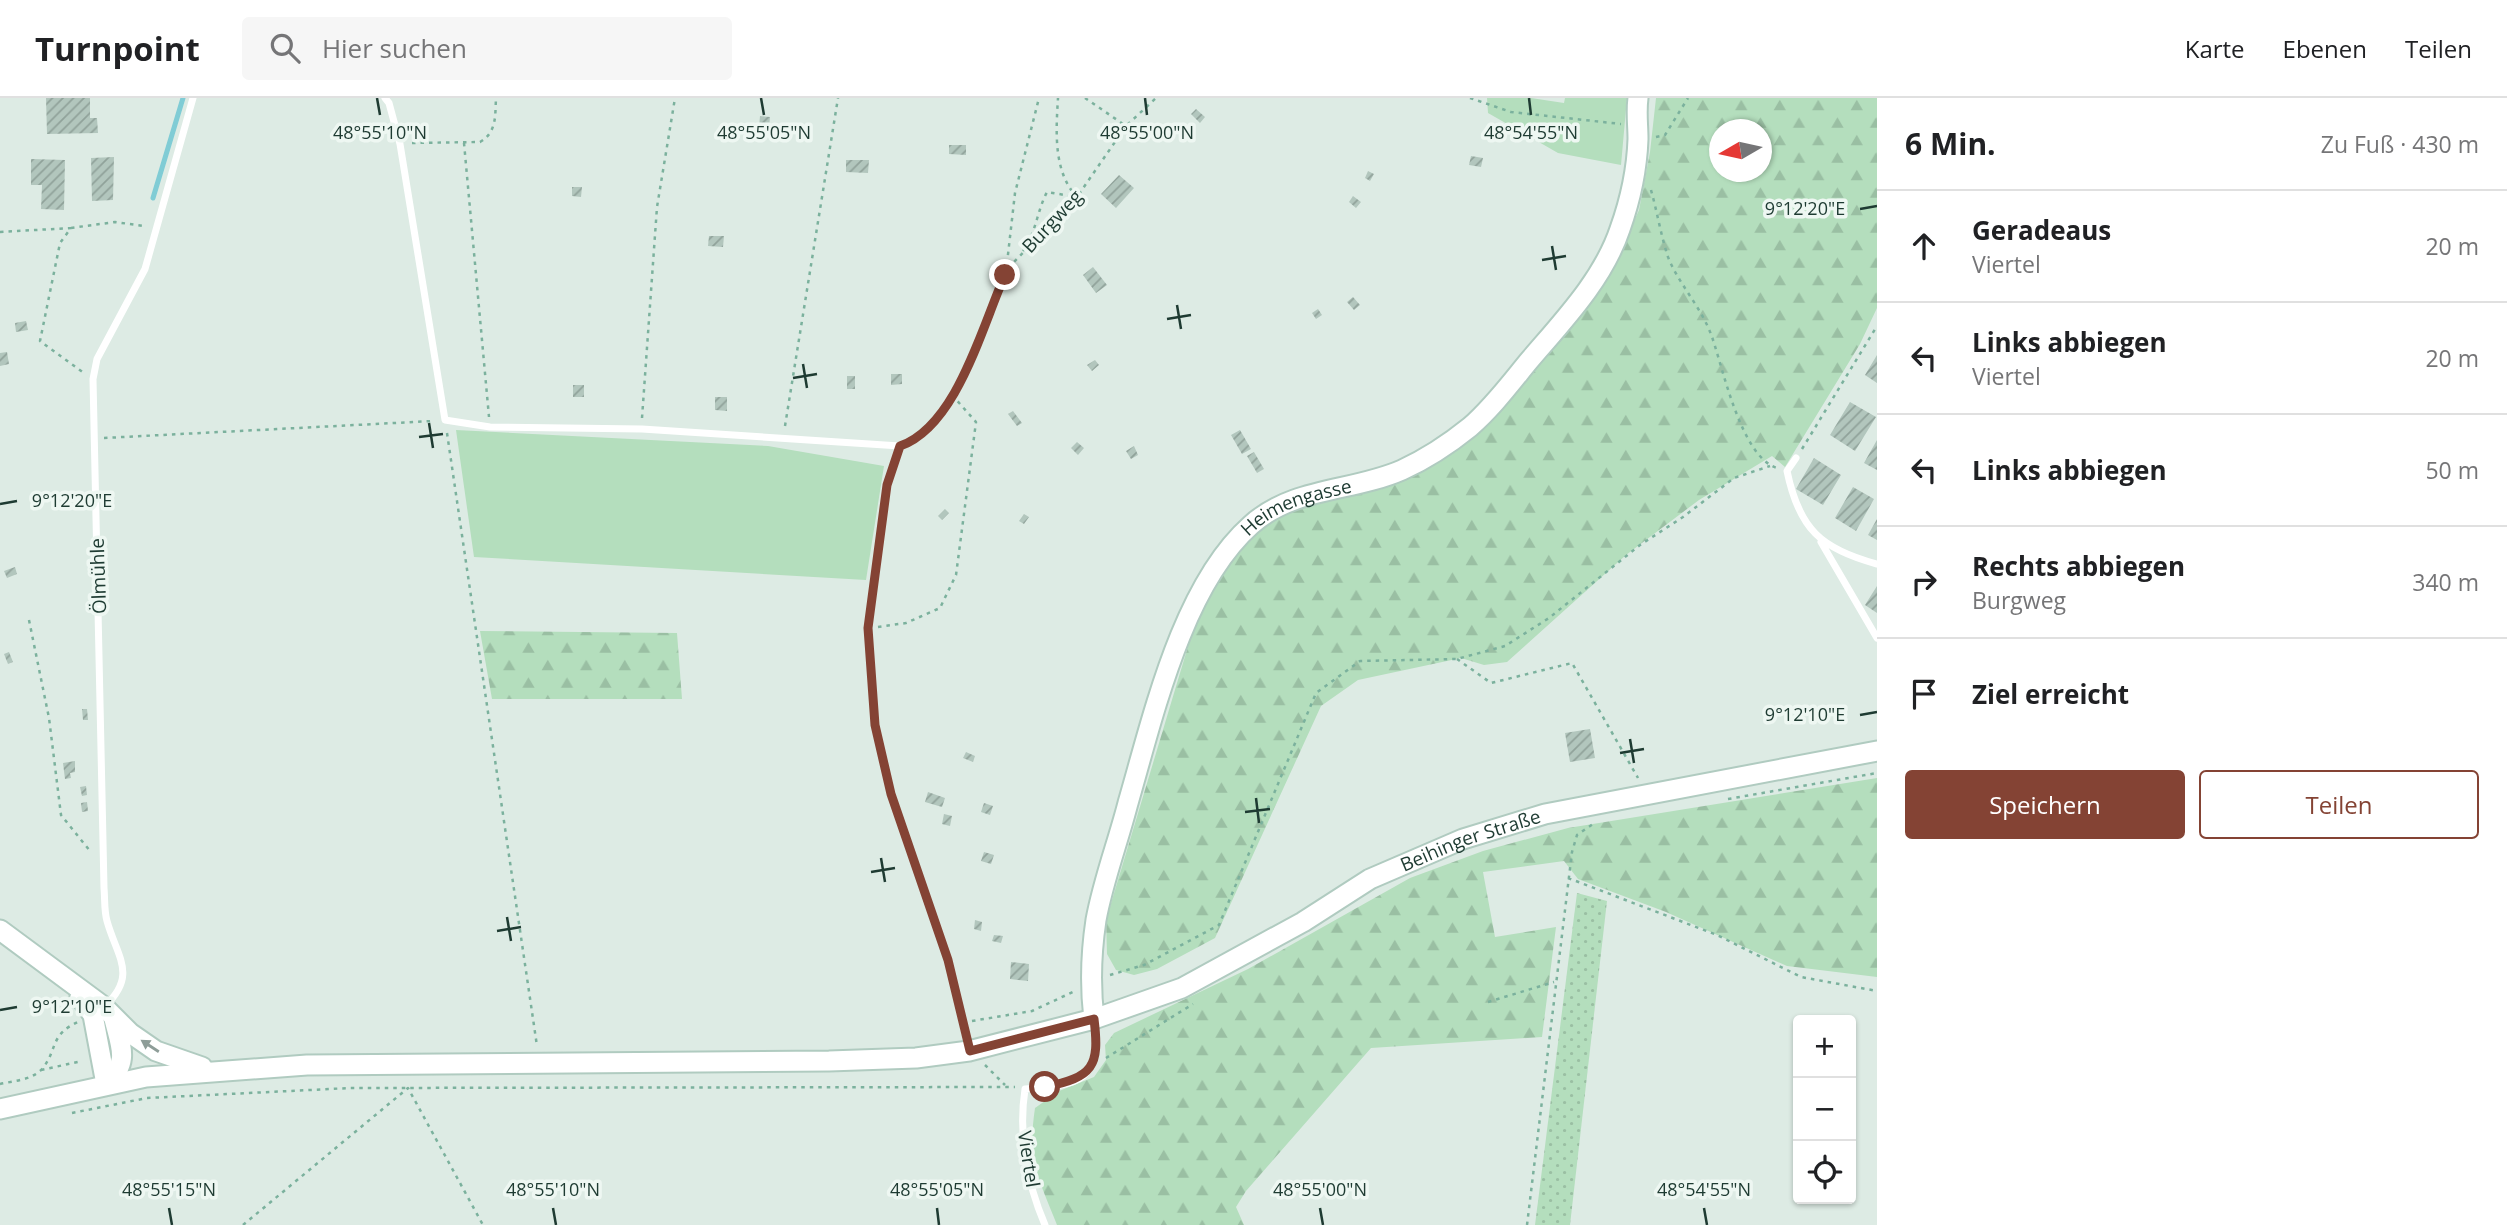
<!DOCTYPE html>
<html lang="de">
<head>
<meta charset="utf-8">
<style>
	body { margin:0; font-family:"Open Sans",sans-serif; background:#f6f6f6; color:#202124 }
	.controls { position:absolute; right:21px; bottom:21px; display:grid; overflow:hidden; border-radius:7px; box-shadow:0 2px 5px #0004 }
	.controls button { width:63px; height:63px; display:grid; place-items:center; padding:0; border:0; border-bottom:2px solid #e0e0e0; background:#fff; color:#202124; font:35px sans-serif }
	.compass { position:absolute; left:1709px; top:21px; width:63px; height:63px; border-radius:50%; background:#fff; box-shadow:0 2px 5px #0004; rotate:261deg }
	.stop { position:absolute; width:21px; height:21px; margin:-16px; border:5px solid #844334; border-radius:50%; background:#fff }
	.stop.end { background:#844334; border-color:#fff; box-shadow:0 2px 7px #0008 }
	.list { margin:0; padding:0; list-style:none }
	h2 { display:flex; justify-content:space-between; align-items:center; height:91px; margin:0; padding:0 28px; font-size:30px }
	h2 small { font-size:23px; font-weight:400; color:#757577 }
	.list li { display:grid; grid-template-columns:46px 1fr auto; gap:21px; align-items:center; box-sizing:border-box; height:112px; padding:0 28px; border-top:2px solid #e0e0e0 }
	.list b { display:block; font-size:26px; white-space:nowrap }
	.list p { margin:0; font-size:23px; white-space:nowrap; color:#757577 }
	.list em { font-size:23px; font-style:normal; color:#757577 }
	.actions { display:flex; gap:14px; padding:21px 28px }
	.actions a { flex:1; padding:16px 0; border:2px solid #844334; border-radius:7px; text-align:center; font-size:24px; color:#844334 }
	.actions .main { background:#844334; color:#fff }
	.icon { flex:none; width:38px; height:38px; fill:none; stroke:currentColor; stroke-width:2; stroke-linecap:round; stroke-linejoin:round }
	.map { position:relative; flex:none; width:1877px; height:1127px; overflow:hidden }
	header { display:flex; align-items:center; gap:42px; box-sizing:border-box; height:98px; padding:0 35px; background:#fff; border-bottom:2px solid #e0e0e0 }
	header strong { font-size:33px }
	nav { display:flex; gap:38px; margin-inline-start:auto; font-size:24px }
	.search { width:490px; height:63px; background:#f6f6f6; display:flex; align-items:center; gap:18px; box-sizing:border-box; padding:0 24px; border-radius:7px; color:#757577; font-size:26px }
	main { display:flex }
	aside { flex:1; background:#fff }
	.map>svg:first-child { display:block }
	.grass { fill:#b4debd }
	.forest { fill:url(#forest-firs); fill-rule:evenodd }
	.garden { fill:url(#garden-dots) }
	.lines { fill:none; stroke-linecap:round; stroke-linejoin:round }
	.stream { stroke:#80ccd5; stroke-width:5 }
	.building { fill:url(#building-hatch) }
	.secondary-casing { stroke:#b0cbc0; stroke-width:23 }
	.path { stroke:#7bb19d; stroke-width:2.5; stroke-dasharray:3.5 5; stroke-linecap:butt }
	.lane { stroke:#fff; stroke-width:7 }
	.secondary { stroke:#fff; stroke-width:19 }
	.oneway { fill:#8e9d98 }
	.route { stroke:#844334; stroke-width:9 }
	.ticks { fill:none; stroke:#1e3b32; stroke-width:2.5 }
	.labels { text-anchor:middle; stroke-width:7; stroke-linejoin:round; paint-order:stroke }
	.street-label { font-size:19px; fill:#1e3b32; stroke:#eef7f2 }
	.ticks-label { font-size:18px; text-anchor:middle; fill:#1e3b32; stroke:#eef7f2; stroke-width:7; stroke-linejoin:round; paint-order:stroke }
</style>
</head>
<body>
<header>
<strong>Turnpoint</strong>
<div class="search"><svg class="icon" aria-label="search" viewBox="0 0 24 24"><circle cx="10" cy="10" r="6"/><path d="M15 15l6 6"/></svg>Hier suchen</div>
<nav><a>Karte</a><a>Ebenen</a><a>Teilen</a></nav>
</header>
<main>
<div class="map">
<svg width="1877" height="1127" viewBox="0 0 1877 1127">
	<defs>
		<pattern id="forest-firs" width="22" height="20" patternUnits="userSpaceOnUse" patternTransform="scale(1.75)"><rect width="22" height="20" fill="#b4debd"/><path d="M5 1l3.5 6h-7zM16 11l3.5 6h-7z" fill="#9abfa3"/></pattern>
		<pattern id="garden-dots" width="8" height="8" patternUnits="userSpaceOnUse" patternTransform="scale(1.75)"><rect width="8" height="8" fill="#b4debd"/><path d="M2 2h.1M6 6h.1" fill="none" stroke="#9abfa3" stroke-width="1.8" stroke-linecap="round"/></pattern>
		<pattern id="building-hatch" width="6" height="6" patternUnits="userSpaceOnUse" patternTransform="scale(1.75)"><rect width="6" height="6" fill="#b2c6bd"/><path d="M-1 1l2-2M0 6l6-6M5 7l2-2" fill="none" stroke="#90a29a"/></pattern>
	</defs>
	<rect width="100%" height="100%" fill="#ddebe4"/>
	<path class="grass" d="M 1487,0 L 1531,0 L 1564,5 L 1565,0 L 1627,0 L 1621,67 L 1558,55 L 1488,15 Z
		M 456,332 L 768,348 L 884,368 L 866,482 L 474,459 Z"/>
	<path class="forest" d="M 1656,0 L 1877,0 L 1877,210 L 1860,246 L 1785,369 L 1772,358 L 1699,402 L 1626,457 L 1507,564 L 1484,567 L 1461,560 L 1358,582 L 1321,608 L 1215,840 L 1157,871 L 1134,877 L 1116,872 L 1107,856 L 1106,822 L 1195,525 L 1238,447 L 1293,408 L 1382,391 L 1471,332 L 1611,173 L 1639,112 L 1650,54 ZM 1720,32 L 1762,32 L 1762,74 L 1720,74 Z
		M 480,533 L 677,535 L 682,601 L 492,601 Z
		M 1877,680 L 1877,879 L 1787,868 L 1666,814 L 1578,781 L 1564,763 L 1483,774 L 1495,839 L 1556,829 L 1542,939 L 1371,950 L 1246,1093 L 1236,1109 L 1244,1127 L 1057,1127 C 1038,1078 1027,1064 1035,1010 L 1059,993 L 1094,979 L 1106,962 L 1105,947 L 1114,935 L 1248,871 L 1410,780 L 1483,753 L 1568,730 Z"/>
	<path class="garden" d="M 1577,795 L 1607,803 L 1570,1127 L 1535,1127 Z"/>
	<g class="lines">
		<path class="stream" d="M 153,100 L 183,0"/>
	</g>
	<path class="building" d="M 46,0 L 90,0 L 90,20 L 97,20 L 98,35 L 47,36 Z
		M 1196,11 L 1205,19 L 1200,25 L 1191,16 Z
		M 760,18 L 770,19 L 769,30 L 759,29 Z
		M 949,47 L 966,47 L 966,57 L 949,56 Z
		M 1471,58 L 1483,60 L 1481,69 L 1469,67 Z
		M 114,59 L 113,102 L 92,103 L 91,60 Z
		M 31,61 L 65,62 L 64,112 L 41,111 L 42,87 L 31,87 Z
		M 846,62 L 869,62 L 868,75 L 846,74 Z
		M 1368,73 L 1374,76 L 1370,83 L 1365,80 Z
		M 1119,77 L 1134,90 L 1116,110 L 1101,96 Z
		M 572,89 L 582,89 L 581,99 L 572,98 Z
		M 1353,98 L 1361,104 L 1356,110 L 1349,104 Z
		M 709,138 L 724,138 L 723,149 L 708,148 Z
		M 1093,169 L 1107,187 L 1096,195 L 1083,177 Z
		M 1353,199 L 1360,207 L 1354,212 L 1347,204 Z
		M 1318,211 L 1322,217 L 1316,221 L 1312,215 Z
		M 26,223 L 28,232 L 16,234 L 15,225 Z
		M 7,254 L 9,266 L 0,268 L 0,255 Z
		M 1877,257 L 1877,285 L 1865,277 Z
		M 1095,262 L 1099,267 L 1092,273 L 1087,267 Z
		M 891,276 L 902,276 L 902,286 L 891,287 Z
		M 847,278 L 855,278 L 855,291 L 847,291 Z
		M 573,287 L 584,287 L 584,299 L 573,299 Z
		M 715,299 L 727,299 L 727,313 L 715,312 Z
		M 1850,304 L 1876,319 L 1855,353 L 1830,337 Z
		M 1013,313 L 1022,325 L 1017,328 L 1008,316 Z
		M 1240,332 L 1251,351 L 1242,356 L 1231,337 Z
		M 1877,342 L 1877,372 L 1864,365 Z
		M 1077,344 L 1084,350 L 1078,357 L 1071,350 Z
		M 1134,348 L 1138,357 L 1131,361 L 1126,353 Z
		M 1254,354 L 1264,371 L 1257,375 L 1247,358 Z
		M 1814,360 L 1841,377 L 1823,407 L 1796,391 Z
		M 1853,389 L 1874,401 L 1856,433 L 1835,420 Z
		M 945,411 L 949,415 L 942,422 L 938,418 Z
		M 1024,416 L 1029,419 L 1024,426 L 1019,423 Z
		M 1877,421 L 1877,442 L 1868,437 Z
		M 15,469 L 17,476 L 7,480 L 4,473 Z
		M 1877,488 L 1877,515 L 1865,507 Z
		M 9,554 L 13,564 L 8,566 L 4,556 Z
		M 82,611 L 87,611 L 88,622 L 83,622 Z
		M 1590,631 L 1595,660 L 1570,664 L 1565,635 Z
		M 966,654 L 975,658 L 973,664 L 963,660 Z
		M 75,663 L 75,674 L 70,675 L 71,680 L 65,681 L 63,665 Z
		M 86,688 L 87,697 L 82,698 L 80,689 Z
		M 928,694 L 945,700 L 942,709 L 925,704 Z
		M 87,704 L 88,713 L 82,714 L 81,705 Z
		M 984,705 L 993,708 L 990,717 L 981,714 Z
		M 944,716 L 952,718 L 950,728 L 942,726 Z
		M 984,754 L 994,757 L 991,766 L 981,763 Z
		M 975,822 L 982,824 L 981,833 L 974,831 Z
		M 994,837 L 1003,838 L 1001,845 L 992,843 Z
		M 1011,864 L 1029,866 L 1028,883 L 1010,881 Z"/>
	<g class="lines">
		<defs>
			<g id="secondary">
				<path d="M 0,832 L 104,909 L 130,935 L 156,953 L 202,969"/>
				<path d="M 80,899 L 93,917 L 106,986"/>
				<path id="s1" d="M 1094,921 C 1090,888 1091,855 1096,822 C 1103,783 1118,744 1128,705 C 1153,619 1182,488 1251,427 C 1293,389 1352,394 1402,372 C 1426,361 1449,346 1470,329 C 1492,310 1510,286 1528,264 C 1562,224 1603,182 1620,131 C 1630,103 1637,70 1638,41 C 1638,27 1636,14 1638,0"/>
				<path d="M 106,986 C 130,965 121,949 114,921"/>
				<path id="s2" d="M 0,1011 L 146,979 L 307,967 L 829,963 L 916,960 L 969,953 L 1094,921 L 1182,890 L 1303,824 L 1370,781 L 1463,741 L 1545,716 L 1877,653"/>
			</g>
		</defs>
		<use href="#secondary" class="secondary-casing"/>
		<path class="path" d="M 1085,0 L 1126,28
			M 1470,0 L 1511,14 L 1621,26
			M 1656,39 L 1665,37 L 1688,0
			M 412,45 L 480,44 C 497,34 495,18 496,0
			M 464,45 L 489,319
			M 1651,92 C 1657,113 1661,138 1668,159 C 1678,185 1702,210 1712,239 C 1723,270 1741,359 1777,370
			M 71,130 L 115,124 L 144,128
			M 0,134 L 71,130 L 60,145 L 40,243 L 84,275
			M 1023,153 C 1036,135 1037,113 1047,94 L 1077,99 C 1053,74 1056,33 1058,0
			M 1006,174 L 1015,95 L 1039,0
			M 642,320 L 657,109 L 675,0
			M 785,328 L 838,0
			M 447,335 L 537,948
			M 104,340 L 433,323
			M 909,345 L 932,326 L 952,298 L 1012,166 L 1077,99 L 1126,28 L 1156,0
			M 1802,351 L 1877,228
			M 29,522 L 49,620 L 61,717 L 90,753
			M 878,529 L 906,525 L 940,510 L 956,477 L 976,324 L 953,298
			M 1457,561 L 1491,585 L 1572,565 L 1638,680
			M 1728,701 L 1877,675
			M 1568,780 L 1717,837 L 1801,879 L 1877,893
			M 1110,877 L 1144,867 L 1219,827 L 1316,595 L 1360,563 L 1457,561 L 1505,548 L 1549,520 L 1640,447 L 1683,419 L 1734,380 L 1770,368
			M 1488,904 L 1554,884
			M 972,923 L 1032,913 L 1075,893
			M 1106,960 L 1193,906
			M 985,967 L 1005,987
			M 41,972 L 82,963
			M 0,986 C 13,983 32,982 42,971 C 58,952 49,937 78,924
			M 72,1015 L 147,1000 L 350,990 L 1015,989
			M 243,1127 L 408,990 L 483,1127
			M 1527,1127 L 1572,754 L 1577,737 L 1593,726"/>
		<path class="lane" d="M 385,0 L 389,5 L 400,46 L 445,322 L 490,329 L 642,331 L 900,348 L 887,387 L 868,530 L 875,627 L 891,696 L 948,862 L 969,952
			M 1796,360 L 1787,373 C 1799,431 1821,451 1877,466
			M 1821,444 L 1877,540
			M 105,908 C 138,877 117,859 107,823 C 104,813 105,801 104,790 L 93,281 L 97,261 L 145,171 L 193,0
			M 1045,1127 C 1027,1085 1018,1037 1025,991 C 1082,987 1101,983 1094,921"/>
		<use href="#secondary" class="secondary"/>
	</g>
	<defs><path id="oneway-solid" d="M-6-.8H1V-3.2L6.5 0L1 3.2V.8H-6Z" transform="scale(1.75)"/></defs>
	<use class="oneway" href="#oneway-solid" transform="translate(150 948) rotate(-147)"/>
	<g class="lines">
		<path class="route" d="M 1005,177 C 982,228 957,328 900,348 L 887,387 L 868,530 L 875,627 L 891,696 L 948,862 L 970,953 L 1094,921 C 1100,969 1093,979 1045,989"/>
	</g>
	<path class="ticks" d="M 377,0 L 380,17M 761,0 L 764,17M 1145,0 L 1147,17M 1529,0 L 1531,17M 1860,111 L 1877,108M 1552,148 L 1556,172M 1542,162 L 1566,158M 1177,207 L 1181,231M 1167,221 L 1191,217M 803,266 L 807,290M 793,280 L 817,276M 429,325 L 433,350M 419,339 L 443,336M 0,406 L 17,403M 1860,617 L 1877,614M 1630,641 L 1634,665M 1620,655 L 1644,651M 1256,700 L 1259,725M 1245,714 L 1270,711M 881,760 L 885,784M 871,774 L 895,770M 507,819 L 511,843M 497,833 L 521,829M 0,912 L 17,909M 169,1110 L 172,1127M 553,1110 L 556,1127M 937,1110 L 939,1127M 1320,1110 L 1323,1127M 1704,1110 L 1707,1127"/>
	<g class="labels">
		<g class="street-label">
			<text transform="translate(1052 123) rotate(-47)" y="7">Burgweg</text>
			<text dy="7" stroke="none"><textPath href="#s1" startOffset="578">Heimengasse</textPath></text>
			<text transform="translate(98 478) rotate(-92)" y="7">Ölmühle</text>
			<text dy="7" stroke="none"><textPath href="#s2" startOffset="1521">Beihinger Straße</textPath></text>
			<text transform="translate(1029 1061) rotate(81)" y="7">Viertel</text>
		</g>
	</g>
	<g class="ticks-label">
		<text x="380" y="41">48°55'10"N</text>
		<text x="764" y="41">48°55'05"N</text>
		<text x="1147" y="41">48°55'00"N</text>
		<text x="1531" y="41">48°54'55"N</text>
		<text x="1805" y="117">9°12'20"E</text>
		<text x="72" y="409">9°12'20"E</text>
		<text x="1805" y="623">9°12'10"E</text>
		<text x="72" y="915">9°12'10"E</text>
		<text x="169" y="1098">48°55'15"N</text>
		<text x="553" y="1098">48°55'10"N</text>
		<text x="937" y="1098">48°55'05"N</text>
		<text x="1320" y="1098">48°55'00"N</text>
		<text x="1704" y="1098">48°54'55"N</text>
	</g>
</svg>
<div class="controls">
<button>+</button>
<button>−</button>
<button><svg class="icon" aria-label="locate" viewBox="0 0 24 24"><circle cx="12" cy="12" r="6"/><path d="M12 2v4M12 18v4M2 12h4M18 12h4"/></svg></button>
</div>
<svg class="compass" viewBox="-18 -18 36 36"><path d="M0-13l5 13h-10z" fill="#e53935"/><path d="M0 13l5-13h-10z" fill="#757577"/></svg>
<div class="stop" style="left:1045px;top:989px"></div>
<div class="stop end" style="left:1005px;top:177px"></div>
</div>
<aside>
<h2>6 Min.<small>Zu Fuß · 430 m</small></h2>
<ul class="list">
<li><svg class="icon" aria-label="ahead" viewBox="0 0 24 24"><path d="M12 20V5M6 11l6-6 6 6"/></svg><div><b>Geradeaus</b><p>Viertel</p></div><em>20 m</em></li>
<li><svg class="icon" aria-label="left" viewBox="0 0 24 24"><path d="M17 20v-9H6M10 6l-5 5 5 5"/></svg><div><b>Links abbiegen</b><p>Viertel</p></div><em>20 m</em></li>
<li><svg class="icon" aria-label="left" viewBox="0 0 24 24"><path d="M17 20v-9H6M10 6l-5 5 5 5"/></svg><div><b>Links abbiegen</b></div><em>50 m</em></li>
<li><svg class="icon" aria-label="right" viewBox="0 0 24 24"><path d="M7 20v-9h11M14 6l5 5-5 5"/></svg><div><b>Rechts abbiegen</b><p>Burgweg</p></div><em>340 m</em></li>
<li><svg class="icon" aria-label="arrive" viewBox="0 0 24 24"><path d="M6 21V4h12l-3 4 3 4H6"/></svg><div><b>Ziel erreicht</b></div></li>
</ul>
<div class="actions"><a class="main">Speichern</a><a>Teilen</a></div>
</aside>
</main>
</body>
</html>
